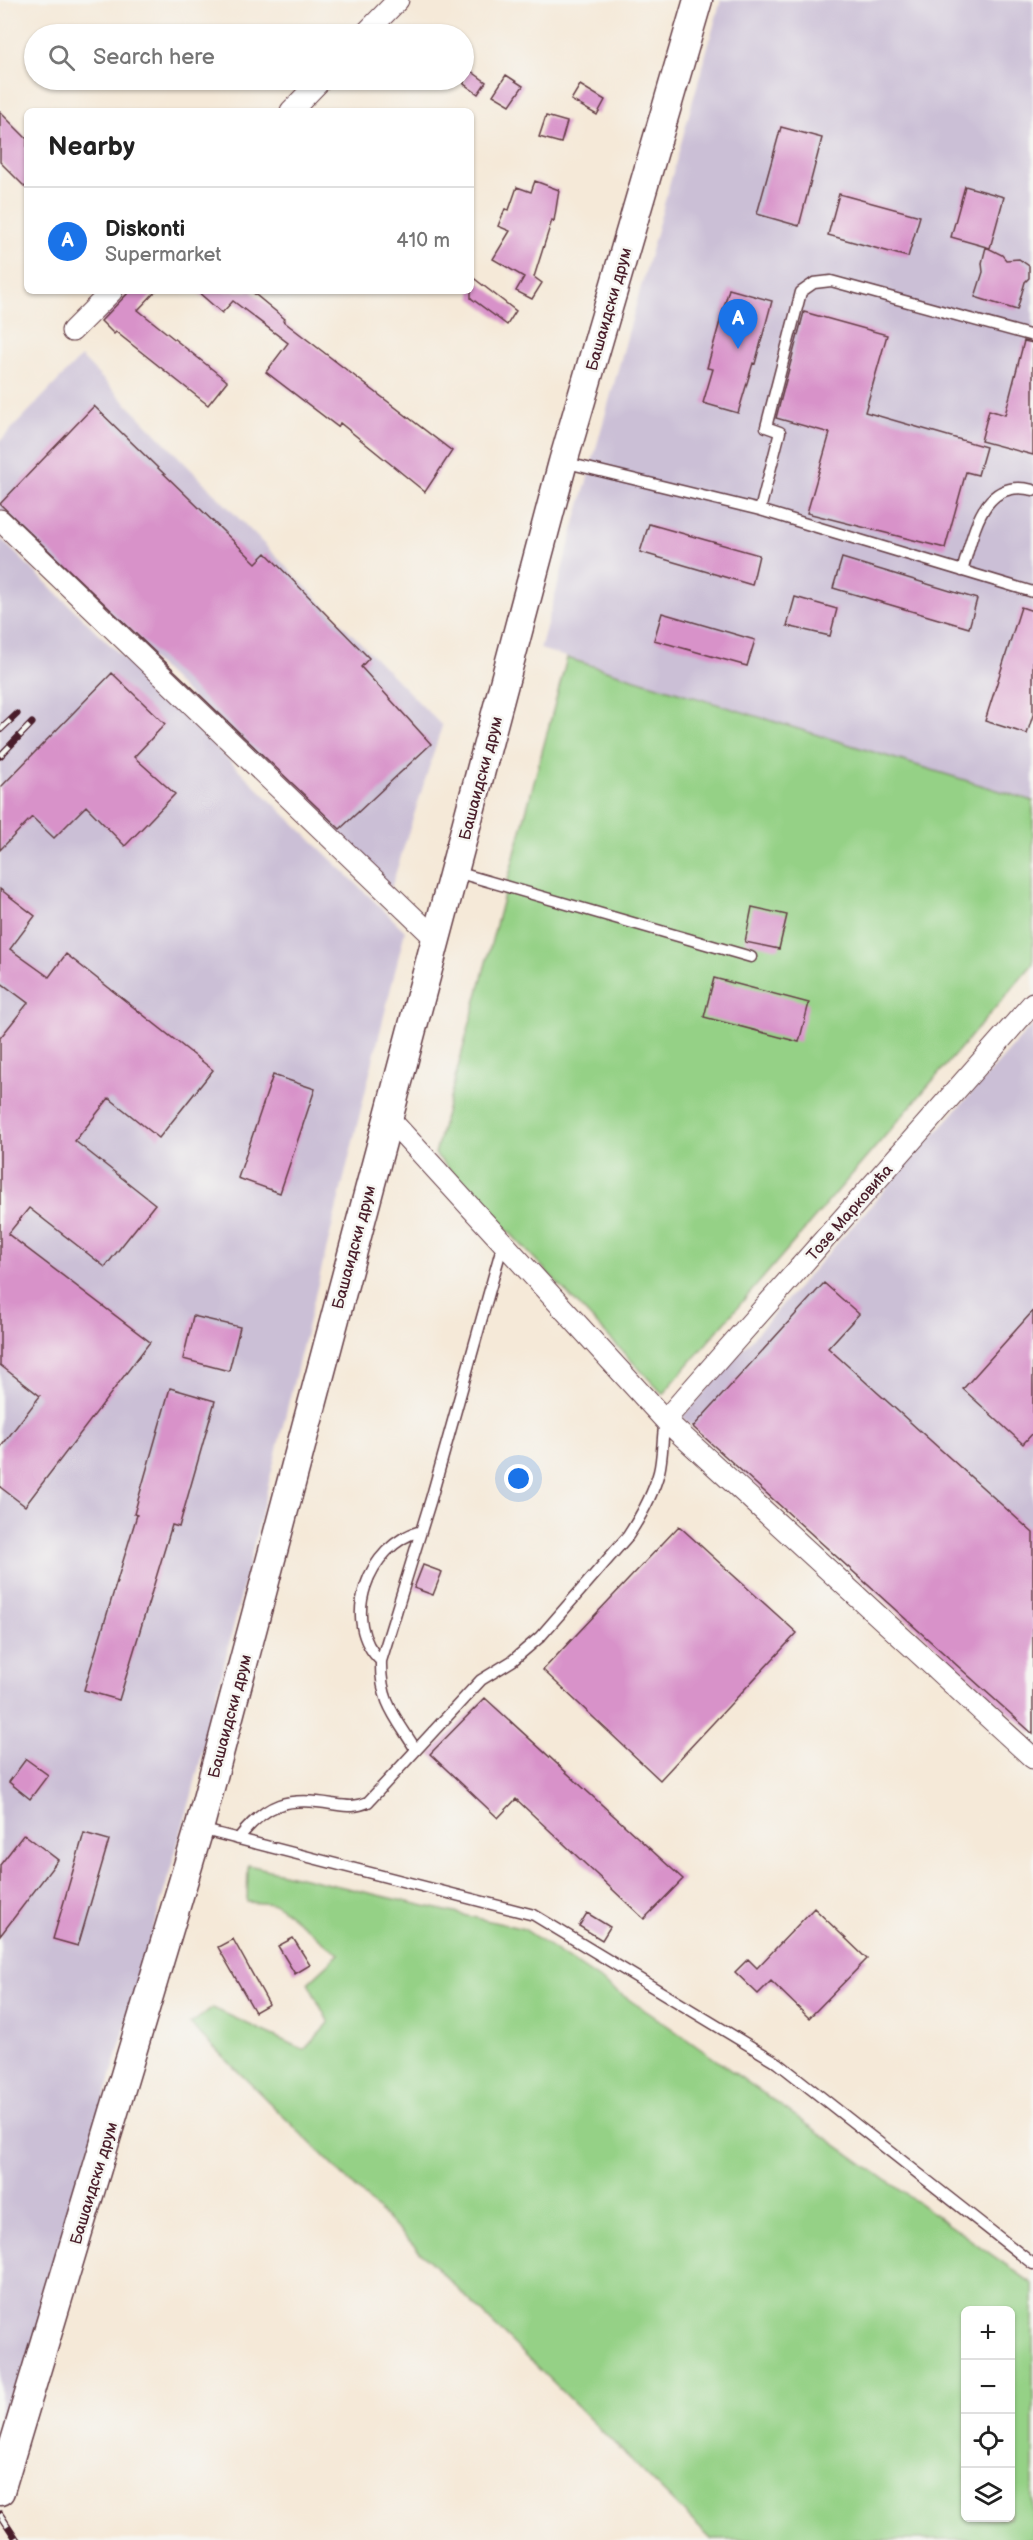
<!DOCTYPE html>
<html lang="en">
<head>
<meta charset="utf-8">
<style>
	body { margin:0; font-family:"Balsamiq Sans",sans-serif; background:#f6f6f6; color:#222 }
	.controls { position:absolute; right:18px; bottom:18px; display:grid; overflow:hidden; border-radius:9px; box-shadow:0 2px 4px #0004 }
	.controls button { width:54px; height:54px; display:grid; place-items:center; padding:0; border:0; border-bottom:2px solid #e0e0e0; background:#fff; color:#222; font:30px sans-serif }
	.you { position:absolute; left:519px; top:1479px; width:21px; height:21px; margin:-15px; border:4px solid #fff; border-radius:50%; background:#1a73e8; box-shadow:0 0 0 9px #1a73e833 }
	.badge { display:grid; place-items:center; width:39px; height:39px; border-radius:50%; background:#1a73e8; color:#fff; font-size:20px; font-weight:700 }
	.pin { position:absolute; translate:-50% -50px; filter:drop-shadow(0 2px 3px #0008) }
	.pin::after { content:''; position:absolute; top:32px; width:21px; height:18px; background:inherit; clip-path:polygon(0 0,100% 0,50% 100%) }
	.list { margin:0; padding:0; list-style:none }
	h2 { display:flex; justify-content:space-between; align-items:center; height:78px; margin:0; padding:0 24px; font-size:26px }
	h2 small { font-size:20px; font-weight:400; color:#767676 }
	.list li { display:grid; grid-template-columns:39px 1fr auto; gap:18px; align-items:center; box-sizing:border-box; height:108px; padding:0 24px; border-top:2px solid #e0e0e0 }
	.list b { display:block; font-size:22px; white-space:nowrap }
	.list p { margin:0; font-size:20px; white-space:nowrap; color:#767676 }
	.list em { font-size:20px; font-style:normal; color:#767676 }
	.icon { flex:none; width:33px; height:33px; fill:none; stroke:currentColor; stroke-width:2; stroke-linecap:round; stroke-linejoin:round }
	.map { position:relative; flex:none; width:1033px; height:2540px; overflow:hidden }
	.search { position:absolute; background:#fff; box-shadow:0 2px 4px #0004; left:24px; top:24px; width:450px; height:66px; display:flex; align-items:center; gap:15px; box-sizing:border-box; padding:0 21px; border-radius:33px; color:#767676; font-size:22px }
	.panel { position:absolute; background:#fff; box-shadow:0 2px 4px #0004; left:24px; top:108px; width:450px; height:186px; border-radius:9px }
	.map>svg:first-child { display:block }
	.industrial { fill:#cbbfd6 }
	.green { fill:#95d186; stroke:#707858; stroke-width:1.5; fill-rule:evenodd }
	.building { fill:#d892c9 }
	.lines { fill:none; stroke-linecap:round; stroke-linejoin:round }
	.lane-casing { stroke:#643d45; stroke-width:13 }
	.street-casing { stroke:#643d45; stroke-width:23 }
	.secondary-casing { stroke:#643d45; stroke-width:31 }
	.lane { stroke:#fff; stroke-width:10 }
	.street { stroke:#fff; stroke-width:21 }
	.secondary { stroke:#fff; stroke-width:28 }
	.rail-casing { stroke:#4a1f2b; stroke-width:7 }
	.rail { stroke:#f6f6f2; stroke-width:4.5; stroke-dasharray:14; stroke-linecap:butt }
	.labels { text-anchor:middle; stroke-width:5; stroke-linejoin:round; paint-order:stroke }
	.street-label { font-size:16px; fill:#4a1f2b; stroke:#f6f6f2 }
</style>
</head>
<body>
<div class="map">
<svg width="1033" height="2540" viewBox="0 0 1033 2540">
	<rect width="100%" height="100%" fill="#f6f6f2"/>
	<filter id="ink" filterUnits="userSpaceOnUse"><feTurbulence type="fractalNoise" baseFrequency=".0167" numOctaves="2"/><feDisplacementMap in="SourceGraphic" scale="12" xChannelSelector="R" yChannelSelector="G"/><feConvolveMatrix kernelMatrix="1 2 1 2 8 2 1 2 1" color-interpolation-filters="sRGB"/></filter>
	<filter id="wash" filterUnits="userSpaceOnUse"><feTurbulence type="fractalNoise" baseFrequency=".008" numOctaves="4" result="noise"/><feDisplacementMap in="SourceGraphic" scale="24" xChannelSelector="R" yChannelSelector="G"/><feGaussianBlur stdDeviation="1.35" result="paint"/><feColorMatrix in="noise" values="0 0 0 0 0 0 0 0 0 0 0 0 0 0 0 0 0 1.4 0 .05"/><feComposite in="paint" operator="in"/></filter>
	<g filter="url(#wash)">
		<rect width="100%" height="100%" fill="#f5e9d8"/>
		<path class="industrial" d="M 721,0 L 1033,0 L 1033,801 L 540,649 Z
			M 81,357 L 442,726 L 391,888 L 0,514 L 0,441 Z
			M 0,538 L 405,931 L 191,1798 L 0,2462 Z
			M 1033,1024 L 1033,1734 L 682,1417 Z"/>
		<path class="green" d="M 567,658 L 1033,801 L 1033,964 L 663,1394 L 435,1154 Z
			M 248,1865 L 524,1929 L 661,2021 L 1033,2284 L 1033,2540 L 712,2540 L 190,2024 L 213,2008 L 304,2050 L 329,2023 L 308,1983 L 339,1954 L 276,1904 L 247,1902 ZM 1010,2310 L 1010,2518 L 966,2518 L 966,2310 Z"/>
		<g id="blocks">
			<path class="building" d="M 464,66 L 486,82 L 478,94 L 464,84 Z
				M 506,75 L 523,86 L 510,105 L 493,95 Z
				M 580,85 L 605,100 L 597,115 L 571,100 Z
				M 0,112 L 27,139 L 27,189 L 0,162 Z
				M 546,116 L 567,122 L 561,143 L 539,137 Z
				M 781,127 L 822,138 L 799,226 L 757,214 Z
				M 535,181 L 559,190 L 554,221 L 552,220 L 534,277 L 542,283 L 532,299 L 516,291 L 524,277 L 493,259 L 510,231 L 498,226 L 505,209 L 509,210 L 517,187 L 531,192 Z
				M 965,186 L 1004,197 L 990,248 L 951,237 Z
				M 839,194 L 920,216 L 908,257 L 828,235 Z
				M 986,247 L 1002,255 L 1006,260 L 1019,259 L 1029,266 L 1029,278 L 1025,282 L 1017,310 L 975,297 L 983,272 L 982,263 Z
				M 471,276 L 516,311 L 507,325 L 471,298 Z
				M 729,289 L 772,301 L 755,364 L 753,363 L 738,413 L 703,403 L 713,369 L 707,368 Z
				M 130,291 L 156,291 L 138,310 L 227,381 L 208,405 L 116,332 L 114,334 L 101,321 Z
				M 197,291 L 251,291 L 285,319 L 283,321 L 452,451 L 425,492 L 340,423 L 338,427 L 266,372 L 288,343 L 233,301 L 222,313 Z
				M 804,312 L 887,335 L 865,412 L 986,447 L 978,475 L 966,472 L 945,548 L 807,513 L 830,433 L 776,418 Z
				M 1024,341 L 1033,343 L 1033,455 L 981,441 L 989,410 L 1005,415 Z
				M 94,406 L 256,563 L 266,553 L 369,658 L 361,667 L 431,744 L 340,829 L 0,504 Z
				M 649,524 L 759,555 L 752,585 L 640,552 Z
				M 842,558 L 977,599 L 969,628 L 833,588 Z
				M 795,597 L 837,609 L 830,636 L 787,626 Z
				M 1021,607 L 1033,611 L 1033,715 L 1027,734 L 985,721 Z
				M 662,613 L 755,640 L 747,666 L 654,640 Z
				M 112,673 L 165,724 L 134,757 L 175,794 L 125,846 L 86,806 L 54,838 L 32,817 L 0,850 L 0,788 Z
				M 0,889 L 35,916 L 10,949 L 49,977 L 66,954 L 213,1070 L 159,1138 L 109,1098 L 75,1141 L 155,1204 L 105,1267 L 29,1208 L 8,1234 L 150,1342 L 25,1506 L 0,1487 L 0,1448 L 40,1396 L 0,1365 L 0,1038 L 28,1003 L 0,982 Z
				M 752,907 L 787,915 L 779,949 L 745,942 Z
				M 714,978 L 809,1003 L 799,1042 L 704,1017 Z
				M 273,1075 L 315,1089 L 280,1193 L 238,1178 Z
				M 824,1283 L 859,1314 L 828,1348 L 1033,1533 L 1033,1734 L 693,1427 Z
				M 1033,1311 L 1033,1433 L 1023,1444 L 963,1389 Z
				M 193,1316 L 240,1327 L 229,1371 L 183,1359 Z
				M 170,1388 L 215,1401 L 179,1527 L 172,1525 L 119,1700 L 84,1690 L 137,1515 L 134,1514 Z
				M 679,1526 L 797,1633 L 660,1780 L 543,1670 Z
				M 423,1565 L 442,1572 L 433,1595 L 414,1588 Z
				M 485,1698 L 683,1879 L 644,1919 L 516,1799 L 498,1818 L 430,1754 Z
				M 26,1759 L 48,1775 L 30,1799 L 9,1782 Z
				M 84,1833 L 109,1840 L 78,1946 L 53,1939 Z
				M 24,1834 L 58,1860 L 0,1936 L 0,1865 Z
				M 814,1908 L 867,1959 L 809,2018 L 771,1981 L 758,1994 L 735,1972 L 748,1959 L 757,1968 Z
				M 587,1913 L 610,1927 L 602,1940 L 579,1926 Z
				M 293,1938 L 310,1965 L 295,1974 L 278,1946 Z
				M 233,1939 L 269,2004 L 255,2012 L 218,1947 Z"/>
		</g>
	</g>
	<g filter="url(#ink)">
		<use href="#blocks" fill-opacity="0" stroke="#643d45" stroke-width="1.5"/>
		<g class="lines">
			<defs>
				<path id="lane" d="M 563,462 L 760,510 L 1033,592
					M 760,510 L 780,432 L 766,427 L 801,292 L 814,283 L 831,281 L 1033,336
					M 962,571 C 974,534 981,477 1033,490
					M 456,872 L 751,957
					M 381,1661 C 339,1622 368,1544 421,1531
					M 416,1750 C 395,1716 380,1702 381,1661 L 431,1499 L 503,1243
					M 200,1829 L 534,1915 L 778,2063 L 1033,2264
					M 238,1839 C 266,1803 288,1796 332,1804 C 346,1806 355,1808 368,1802 L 481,1680 L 512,1661 L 540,1637 L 628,1536 C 641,1516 653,1495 659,1472 C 663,1456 662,1437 665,1420"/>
				<path id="street" d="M 365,34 L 398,0
					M 291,111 L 321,80
					M 72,331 L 112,291
					M 0,520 L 437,940
					M 387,1116 L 665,1420 L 1033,1758
					M 665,1420 L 1033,1003"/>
				<path id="secondary" d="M 0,2491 L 199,1829 L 563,462 L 698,0"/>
			</defs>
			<use href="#lane" class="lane-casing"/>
			<use href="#street" class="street-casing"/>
			<use href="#secondary" class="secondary-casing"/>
			<use href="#lane" class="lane"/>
			<use href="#street" class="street"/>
			<use href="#secondary" class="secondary"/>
			<defs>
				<path id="rail" d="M 0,730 L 17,714
					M 0,756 L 32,723
					M 0,2514 L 17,2540"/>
			</defs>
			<use href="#rail" class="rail-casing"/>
			<use href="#rail" class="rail"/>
		</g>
	</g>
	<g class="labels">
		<g class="street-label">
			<text transform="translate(608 309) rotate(-74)" y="6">Башаидски друм</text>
			<text transform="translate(480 778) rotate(-75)" y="6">Башаидски друм</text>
			<text transform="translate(849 1212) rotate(-49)" y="6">Тозе Марковића</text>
			<text transform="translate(353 1247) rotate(-75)" y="6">Башаидски друм</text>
			<text transform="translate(229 1716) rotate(-75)" y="6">Башаидски друм</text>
			<text transform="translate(93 2183) rotate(-73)" y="6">Башаидски друм</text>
		</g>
	</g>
</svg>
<div class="controls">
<button>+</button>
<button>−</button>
<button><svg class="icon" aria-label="locate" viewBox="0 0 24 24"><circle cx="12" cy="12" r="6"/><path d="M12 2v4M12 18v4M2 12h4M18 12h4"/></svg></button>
<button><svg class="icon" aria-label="layers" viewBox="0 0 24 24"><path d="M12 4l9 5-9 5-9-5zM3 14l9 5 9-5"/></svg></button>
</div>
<div class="you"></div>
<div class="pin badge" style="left:738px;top:349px">A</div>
<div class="search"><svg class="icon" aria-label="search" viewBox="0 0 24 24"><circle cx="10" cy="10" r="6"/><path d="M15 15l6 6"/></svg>Search here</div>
<section class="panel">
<h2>Nearby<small></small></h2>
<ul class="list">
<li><span class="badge">A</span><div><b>Diskonti</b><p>Supermarket</p></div><em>410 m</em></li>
</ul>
</section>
</div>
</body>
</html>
